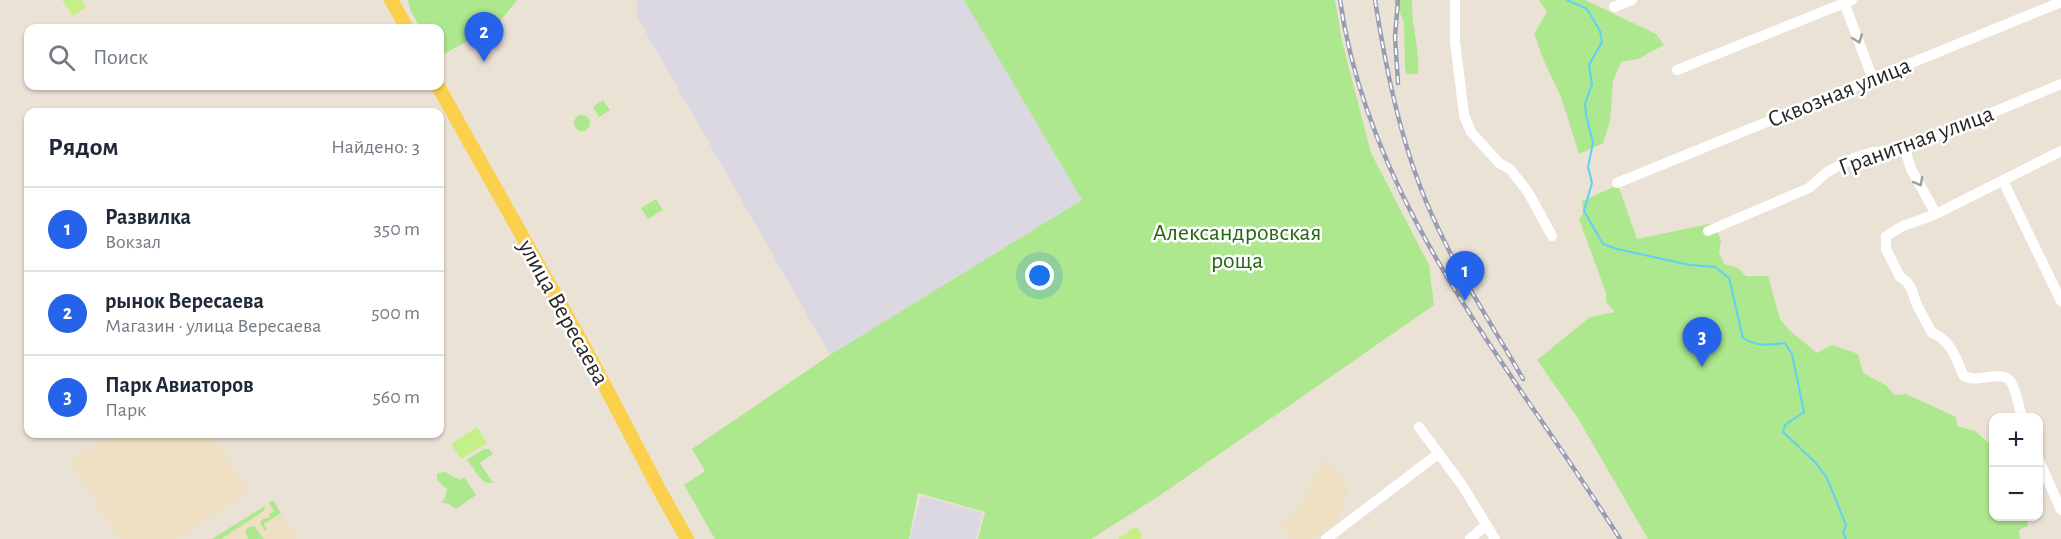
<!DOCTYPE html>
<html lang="ru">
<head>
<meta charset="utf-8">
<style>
	body { margin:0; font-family:"Alegreya Sans",sans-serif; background:#f6f6f7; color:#1f2937 }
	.controls { position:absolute; right:18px; bottom:18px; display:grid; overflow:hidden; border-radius:12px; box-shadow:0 2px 4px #0004 }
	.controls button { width:54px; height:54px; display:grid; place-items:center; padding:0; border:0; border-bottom:2px solid #e0e1e3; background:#fff; color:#1f2937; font:30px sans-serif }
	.you { position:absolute; left:1040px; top:276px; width:21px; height:21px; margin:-15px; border:4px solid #fff; border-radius:50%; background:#1a73e8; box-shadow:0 0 0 9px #1a73e833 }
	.badge { display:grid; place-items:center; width:39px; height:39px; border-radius:50%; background:#2563eb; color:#fff; font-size:20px; font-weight:700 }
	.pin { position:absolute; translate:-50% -50px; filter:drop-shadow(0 2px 3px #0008) }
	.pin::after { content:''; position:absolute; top:32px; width:21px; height:18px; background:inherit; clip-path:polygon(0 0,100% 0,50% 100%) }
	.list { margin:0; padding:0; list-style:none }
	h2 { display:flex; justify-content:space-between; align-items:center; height:78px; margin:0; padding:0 24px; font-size:26px }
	h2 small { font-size:20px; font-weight:400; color:#747a83 }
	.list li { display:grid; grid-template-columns:39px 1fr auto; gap:18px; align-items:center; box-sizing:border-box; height:84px; padding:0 24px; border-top:2px solid #e0e1e3 }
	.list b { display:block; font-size:22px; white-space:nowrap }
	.list p { margin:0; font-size:20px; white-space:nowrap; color:#747a83 }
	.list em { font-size:20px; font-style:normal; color:#747a83 }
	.icon { flex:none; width:33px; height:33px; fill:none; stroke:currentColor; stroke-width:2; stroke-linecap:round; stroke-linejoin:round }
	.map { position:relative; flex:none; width:2061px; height:539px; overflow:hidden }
	.search { position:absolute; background:#fff; box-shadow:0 2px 4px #0004; left:24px; top:24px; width:420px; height:66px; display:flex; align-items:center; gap:15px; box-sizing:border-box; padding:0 21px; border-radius:12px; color:#747a83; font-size:22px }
	.panel { position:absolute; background:#fff; box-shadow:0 2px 4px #0004; left:24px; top:108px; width:420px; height:330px; border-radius:12px }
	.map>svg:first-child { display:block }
	.industrial { fill:#dbd8e2 }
	.education { fill:#efe0c4 }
	.green { fill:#ade78e }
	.pitch { fill:#c5f088 }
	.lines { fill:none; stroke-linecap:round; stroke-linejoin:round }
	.stream { stroke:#5fd0f7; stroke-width:2 }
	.minor { stroke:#fff; stroke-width:10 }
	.major { stroke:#fbd04c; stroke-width:14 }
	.rail-casing { stroke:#999db3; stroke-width:4.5 }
	.rail { stroke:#fff; stroke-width:2; stroke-dasharray:7; stroke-linecap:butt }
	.oneway { stroke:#9e9e9e }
	.labels { text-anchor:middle; stroke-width:5; stroke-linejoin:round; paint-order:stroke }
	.street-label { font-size:24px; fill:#272727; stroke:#fff }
	.park-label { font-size:24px; fill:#266713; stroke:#fff }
</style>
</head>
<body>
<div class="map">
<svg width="2061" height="539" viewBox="0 0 2061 539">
	<rect width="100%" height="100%" fill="#ebe2d6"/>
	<path class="industrial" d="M 637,0 L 964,0 L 1082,200 L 830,355 L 637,17 Z
		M 921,496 L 983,513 L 976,539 L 910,539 Z"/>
	<path class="education" d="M 112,434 L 211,434 L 249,492 L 175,539 L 119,539 L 69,461 Z
		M 1324,458 L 1347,482 L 1344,485 L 1349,492 L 1335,523 L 1312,539 L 1291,539 L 1281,526 L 1293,517 Z
		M 273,500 L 297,539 L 212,539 Z"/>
	<path class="green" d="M 408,0 L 517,0 L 496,26 L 440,56 L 440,28 L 421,28 L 411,12 Z
		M 964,0 L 1335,0 L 1342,41 L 1371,153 L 1429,265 L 1434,305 L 1159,496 L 1091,539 L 978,539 L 985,512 L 918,493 L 909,539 L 715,539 L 684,485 L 705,471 L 692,449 L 830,355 L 1082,200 Z
		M 1394,0 L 1412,0 C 1411,25 1420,49 1418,74 L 1407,74 L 1405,69 L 1404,22 Z
		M 1539,0 L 1585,0 L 1656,34 L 1664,45 L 1638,59 L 1621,62 L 1613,81 L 1610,121 L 1603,143 L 1579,154 L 1561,97 L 1544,61 L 1534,34 L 1547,12 Z
		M 603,100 L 610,110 L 599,117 L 593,107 Z
		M574 123a8 8 0 1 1 16 0a8 8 0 1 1-16 0Z
		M 1618,185 L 1637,239 L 1714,223 L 1721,241 L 1719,252 L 1724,264 L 1738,268 L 1746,276 L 1768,276 L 1780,319 L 1789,330 L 1817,353 L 1832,345 L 1858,354 L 1863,373 L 1887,386 L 1894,395 L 1906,394 L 1956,417 L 1957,426 L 1975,431 L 1993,447 L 1994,516 L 2027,517 L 2028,526 L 2019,530 L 2020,539 L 1648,539 L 1579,420 L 1537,360 L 1590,317 L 1615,312 L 1606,302 L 1606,293 L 1579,219 L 1583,213 L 1582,201 Z
		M 656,199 L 663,210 L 648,219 L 641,208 Z
		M 484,449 L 489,449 L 493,454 L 480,463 L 493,483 C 479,485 476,468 466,460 Z
		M 445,472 L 460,480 L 464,477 L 476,495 L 456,509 L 449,504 L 441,503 L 445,498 L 447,489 L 437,480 L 437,473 Z
		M 273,500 L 281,513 L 264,524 L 267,529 L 265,531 L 260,522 L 264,518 L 265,519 L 270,517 L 269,514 L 274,511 L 269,503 Z
		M 265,506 L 264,511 L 221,539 L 212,539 Z
		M 254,526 L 264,539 L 248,539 L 245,531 L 249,527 Z"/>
	<path class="pitch" d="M 62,0 L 81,0 L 86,7 L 73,16 Z
		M 477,427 L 487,443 L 461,459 L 451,444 Z
		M 1136,526 L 1143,536 L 1140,539 L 1118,539 Z"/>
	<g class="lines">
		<path class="stream" d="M 1567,0 L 1587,9 L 1600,31 L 1602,42 L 1589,65 L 1592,84 L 1585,104 L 1586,115 L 1593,143 L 1588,167 L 1592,183 L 1584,211 L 1603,244 L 1617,249 L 1690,265 L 1715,267 L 1729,278 L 1743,338 C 1758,347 1769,345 1785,343 L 1792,354 L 1804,412 L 1785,425 L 1783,432 L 1816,463 L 1827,478 L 1846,525 L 1843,533 L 1846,539"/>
		<path class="minor" d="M 1455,0 L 1455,41 L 1464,115 L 1471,132 L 1499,163 L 1510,169 L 1528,192 L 1552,236
			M 1843,0 L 1873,79
			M 1614,7 L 1632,0
			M 1677,70 L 1852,0
			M 1905,149 L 1911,169 L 1936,214
			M 2003,181 L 2061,301
			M 1617,183 L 2061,2
			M 1708,231 L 1809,188 L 1827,172 L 1856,157 L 1873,152 L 1905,149 L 2061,84
			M 2022,418 C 2019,407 2017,394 2012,384 C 2004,366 1977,386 1963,375 C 1957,359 1950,339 1932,333 L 1916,303 L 1912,290 L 1907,282 L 1900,277 L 1886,249 L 1886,236 L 1903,226 L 1936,214 L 2061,151
			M 1419,427 L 1462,485 L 1495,539
			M 2038,458 L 2061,510
			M 1326,539 L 1438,454
			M 1470,539 L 1486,525"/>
		<path class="major" d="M 391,0 L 407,28
			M 438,86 L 585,348 L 660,491 L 687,539"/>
		<defs>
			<path id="rail" d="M 1340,0 C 1370,208 1512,367 1620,539
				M 1375,0 C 1387,76 1403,154 1436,224 C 1461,278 1494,328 1523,379
				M 1398,83 L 1395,37 L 1398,0"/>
		</defs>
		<use href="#rail" class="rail-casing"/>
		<use href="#rail" class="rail"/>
	</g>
	<defs><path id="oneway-chevron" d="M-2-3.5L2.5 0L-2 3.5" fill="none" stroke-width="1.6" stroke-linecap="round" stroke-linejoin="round" transform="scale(1.5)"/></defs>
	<g class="oneway">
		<use href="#oneway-chevron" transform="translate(1858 39) rotate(69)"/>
		<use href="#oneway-chevron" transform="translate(1919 182) rotate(61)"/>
	</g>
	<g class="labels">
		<g class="street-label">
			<text transform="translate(1839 92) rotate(-22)" y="8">Сквозная улица</text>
			<text transform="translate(1916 140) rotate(-20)" y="8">Гранитная улица</text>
			<text transform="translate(564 312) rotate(61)" y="8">улица Вересаева</text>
		</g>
		<g class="park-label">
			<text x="1237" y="240">Александровская<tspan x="1237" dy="28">роща</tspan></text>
		</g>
	</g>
</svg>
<div class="controls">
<button>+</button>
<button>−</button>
</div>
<div class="you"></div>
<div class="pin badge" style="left:1465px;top:301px">1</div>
<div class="pin badge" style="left:484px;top:62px">2</div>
<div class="pin badge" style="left:1702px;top:367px">3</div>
<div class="search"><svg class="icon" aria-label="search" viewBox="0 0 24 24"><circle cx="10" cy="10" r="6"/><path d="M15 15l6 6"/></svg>Поиск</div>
<section class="panel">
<h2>Рядом<small>Найдено: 3</small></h2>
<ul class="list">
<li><span class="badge">1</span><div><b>Развилка</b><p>Вокзал</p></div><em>350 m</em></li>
<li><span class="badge">2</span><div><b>рынок Вересаева</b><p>Магазин · улица Вересаева</p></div><em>500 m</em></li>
<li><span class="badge">3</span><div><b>Парк Авиаторов</b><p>Парк</p></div><em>560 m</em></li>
</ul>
</section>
</div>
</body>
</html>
